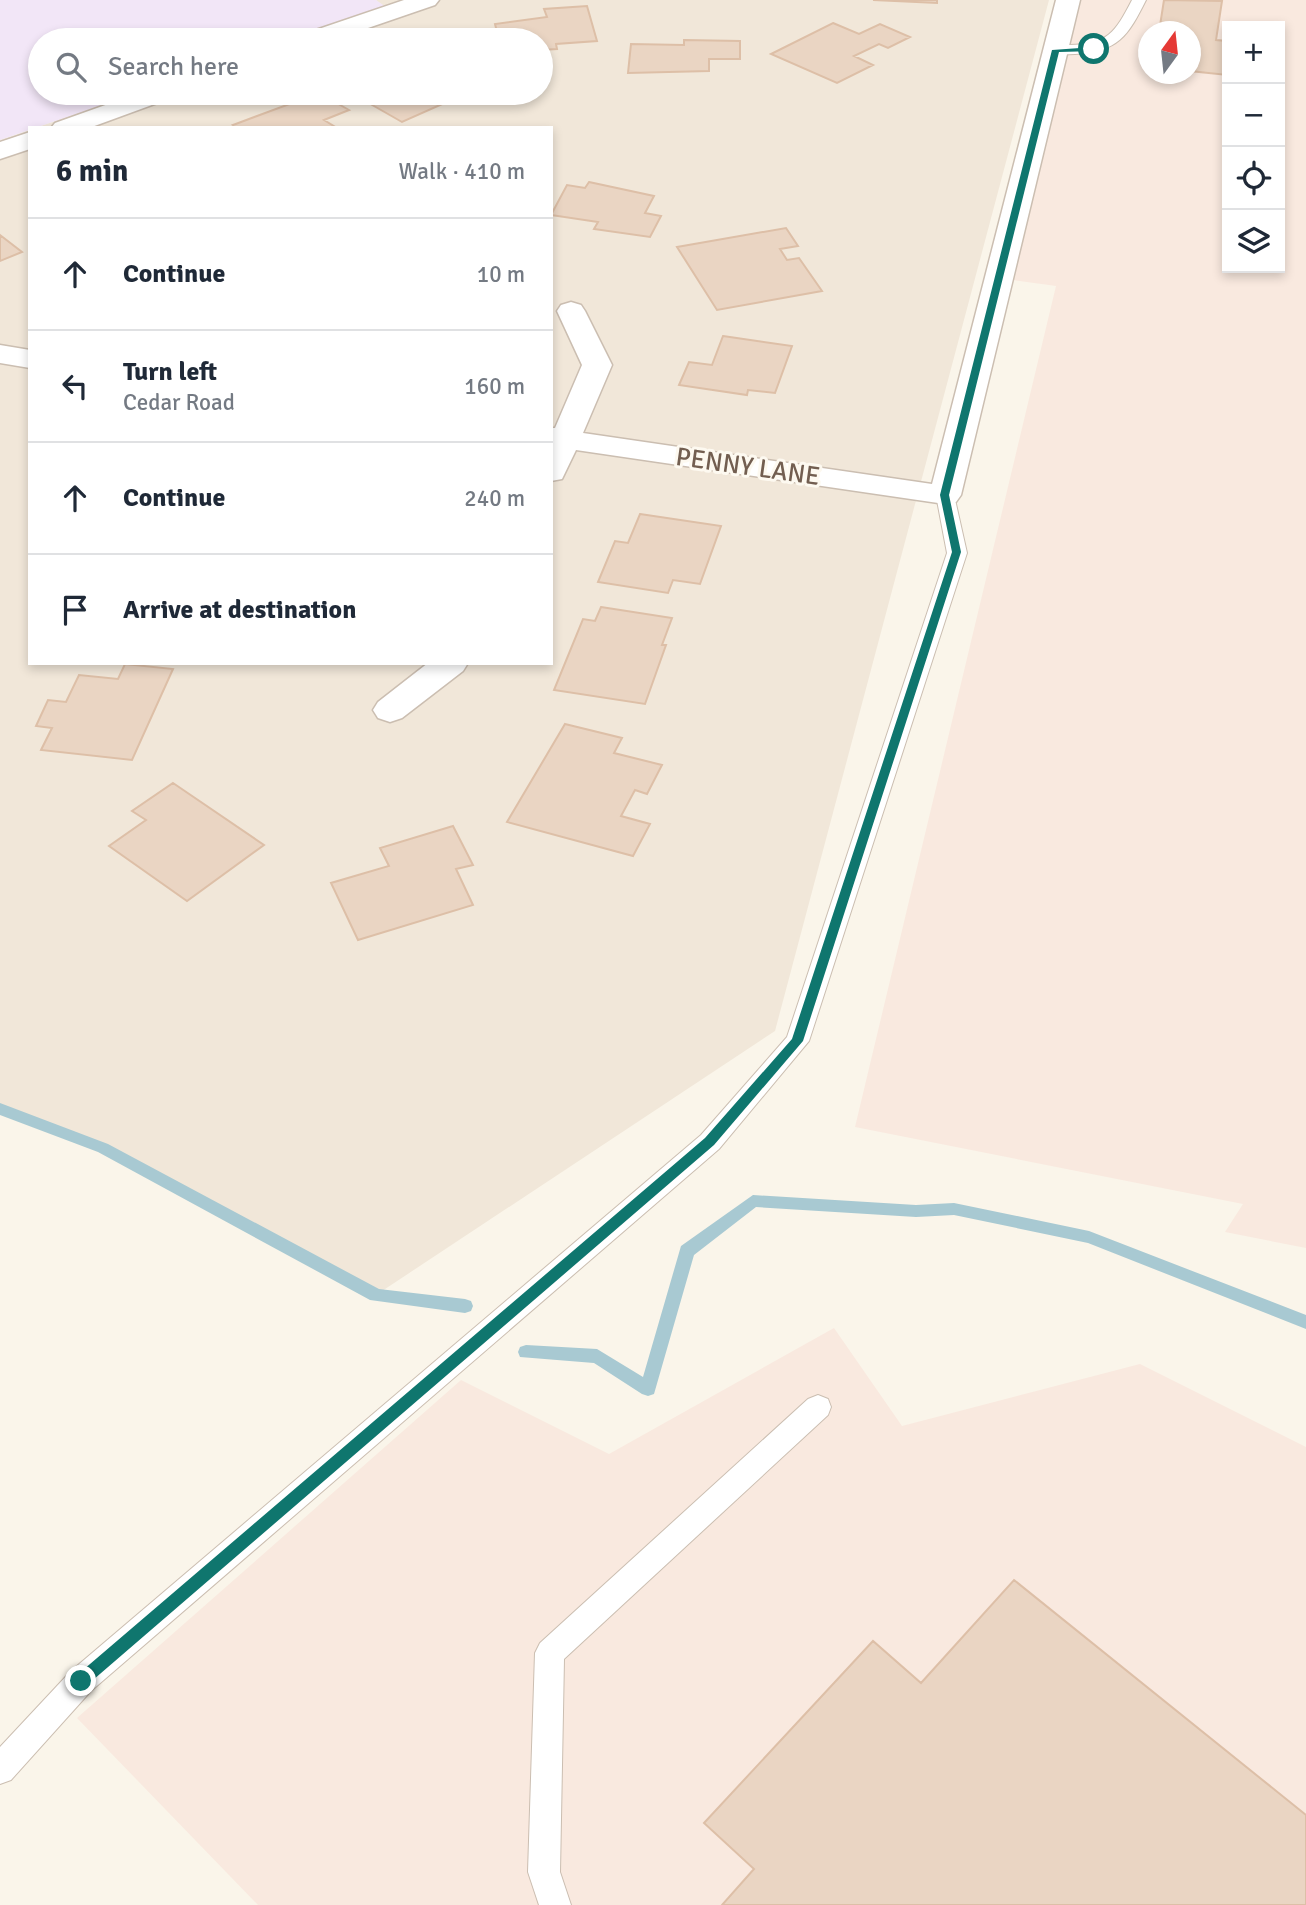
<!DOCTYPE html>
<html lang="en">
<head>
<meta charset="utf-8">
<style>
	body { margin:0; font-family:Signika,sans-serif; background:#f2f2f3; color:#1f2937 }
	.controls { position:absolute; right:21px; top:21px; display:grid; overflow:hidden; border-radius:0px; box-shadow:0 4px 10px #0003 }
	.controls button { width:63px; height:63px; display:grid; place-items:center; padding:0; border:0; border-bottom:2px solid #e0e1e3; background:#fff; color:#1f2937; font:35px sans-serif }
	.compass { position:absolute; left:1138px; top:21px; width:63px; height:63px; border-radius:50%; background:#fff; box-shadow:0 4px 10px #0003; rotate:15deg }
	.stop { position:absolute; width:21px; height:21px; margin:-16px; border:5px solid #0f766e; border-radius:50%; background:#fff }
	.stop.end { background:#0f766e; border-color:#fff; box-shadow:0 2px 7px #0008 }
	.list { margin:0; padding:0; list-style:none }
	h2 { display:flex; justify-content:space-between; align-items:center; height:91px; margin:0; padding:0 28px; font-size:30px }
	h2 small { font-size:23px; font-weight:400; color:#747a83 }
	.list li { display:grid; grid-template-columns:46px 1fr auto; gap:21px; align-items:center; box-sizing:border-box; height:112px; padding:0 28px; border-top:2px solid #e0e1e3 }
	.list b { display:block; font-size:26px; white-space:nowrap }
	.list p { margin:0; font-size:23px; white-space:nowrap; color:#747a83 }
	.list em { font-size:23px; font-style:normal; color:#747a83 }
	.icon { flex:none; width:38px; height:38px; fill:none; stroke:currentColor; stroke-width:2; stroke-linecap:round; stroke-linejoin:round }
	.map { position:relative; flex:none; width:1306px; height:1905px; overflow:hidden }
	.search { position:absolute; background:#fff; box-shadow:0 4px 10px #0003; left:28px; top:28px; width:525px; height:77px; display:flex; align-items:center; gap:18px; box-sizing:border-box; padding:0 24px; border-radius:38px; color:#747a83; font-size:26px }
	.panel { position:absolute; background:#fff; box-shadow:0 4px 10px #0003; left:28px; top:126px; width:525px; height:539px; border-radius:0px }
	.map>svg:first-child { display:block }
	.residential { fill:#f1e7d9 }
	.commercial { fill:#f9e9df; fill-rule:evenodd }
	.education { fill:#f2e6f7 }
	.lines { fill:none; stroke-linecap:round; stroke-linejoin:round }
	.stream { fill:#a8c9d2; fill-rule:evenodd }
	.building { fill:#ead5c3; stroke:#ddbfa7; stroke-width:2 }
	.lane-casing { stroke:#cbbeb1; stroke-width:2 }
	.street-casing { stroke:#cbbeb1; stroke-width:3 }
	.lane { fill:#fff; fill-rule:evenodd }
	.street { fill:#fff; fill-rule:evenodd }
	.route { fill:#0f766e }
	.labels { text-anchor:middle; stroke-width:6; stroke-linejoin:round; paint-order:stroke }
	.street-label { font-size:26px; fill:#725e50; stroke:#fdf9f0 }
</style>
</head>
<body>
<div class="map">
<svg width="1306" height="1905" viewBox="0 0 1306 1905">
	<rect width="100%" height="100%" fill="#faf5ea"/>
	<path class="residential" d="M 376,0 L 1049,0 L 775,1031 L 376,1295 L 103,1148 L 0,1109 L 0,140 L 30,130 L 30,663 L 551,663 L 551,128 L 35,128 L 137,93 L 541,93 L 541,40 L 290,40 L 385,8 Z"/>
	<path class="commercial" d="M 1076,0 L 1306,0 L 1306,1248 L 1225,1232 L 1243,1204 L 855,1127 L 1056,286 L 1006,279 ZM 1227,26 L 1280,26 L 1280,268 L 1227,268 ZM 1148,32 L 1190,32 L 1190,74 L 1148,74 Z
		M 834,1328 L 902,1426 L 1140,1364 L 1306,1447 L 1306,1905 L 258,1905 L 77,1718 L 461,1380 L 609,1454 Z"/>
	<path class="education" d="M 0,0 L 376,0 L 386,7 L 290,40 L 40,40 L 40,93 L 137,93 L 0,140 Z"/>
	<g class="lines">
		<path class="stream" d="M 0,1103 L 108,1144 L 379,1289 L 465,1299 L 471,1301 L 473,1306 L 471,1311 L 465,1313 L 370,1300 L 98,1152 L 0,1115 Z
			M 753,1195 L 916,1205 L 954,1203 L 1089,1231 L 1306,1315 L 1306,1329 L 1088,1243 L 954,1215 L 916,1217 L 756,1207 L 694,1255 L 654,1394 L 648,1396 L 642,1394 L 594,1363 L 520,1357 L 518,1352 L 520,1347 L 526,1345 L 597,1349 L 643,1377 L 681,1246 Z"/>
	</g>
	<path class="building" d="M 873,0 L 937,0 L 937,3 Z
		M 1164,0 L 1222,1 L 1216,40 L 1227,41 L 1227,75 L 1190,71 L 1190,32 L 1159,32 Z
		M 587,6 L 597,41 L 556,44 L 557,49 L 541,50 L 541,40 L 499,40 L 495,24 L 547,17 L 544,9 Z
		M 833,23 L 859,34 L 880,24 L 910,37 L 888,48 L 879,44 L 854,56 L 873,65 L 837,83 L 771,54 Z
		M 684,40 L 740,41 L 740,59 L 709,59 L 709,71 L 628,73 L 631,44 L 684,45 Z
		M 319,93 L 349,110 L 324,120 L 337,128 L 238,128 L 233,125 Z
		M 373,93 L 467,93 L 402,122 L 360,98 Z
		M 589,182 L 654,196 L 645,213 L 661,216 L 650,237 L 594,229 L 598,222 L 551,215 L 567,185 L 585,188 Z
		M 786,228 L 798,246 L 780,249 L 787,260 L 799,258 L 822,291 L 717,310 L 677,247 Z
		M 0,235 L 22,252 L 0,261 Z
		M 723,336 L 792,346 L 775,393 L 748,390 L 747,395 L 679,385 L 689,362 L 712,365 Z
		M 640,514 L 721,526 L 700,584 L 673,580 L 668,593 L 598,582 L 615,541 L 628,543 Z
		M 601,607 L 672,618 L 662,645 L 666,645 L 645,704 L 554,690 L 583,619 L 595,621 Z
		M 125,664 L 173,669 L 132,760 L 41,750 L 52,728 L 36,726 L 48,700 L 66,702 L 79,675 L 118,679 Z
		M 565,724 L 622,738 L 614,753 L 662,765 L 647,794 L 635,790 L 621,816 L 650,824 L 633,856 L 507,822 Z
		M 173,783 L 264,845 L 187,901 L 109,846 L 146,820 L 132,811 Z
		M 453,826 L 473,865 L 456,869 L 473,905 L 358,940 L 331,883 L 389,866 L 380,848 Z
		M 1014,1580 L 1306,1815 L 1306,1905 L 722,1905 L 754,1869 L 704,1823 L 873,1641 L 921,1683 Z"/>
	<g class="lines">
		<defs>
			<path id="lane" d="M 1132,0 L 1146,0 C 1128,36 1118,52 1075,54 C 1065,54 1055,56 1048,50 C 1054,45 1060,46 1069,45 C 1108,44 1115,33 1132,0 Z
				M 945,489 L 954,495 L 967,553 L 809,1041 L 719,1149 L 91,1691 L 11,1780 L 0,1784 L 0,1747 L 71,1671 L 701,1135 L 787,1037 L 947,553 L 936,495 Z
				M 818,1395 L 828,1399 L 831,1407 L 828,1415 L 564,1659 L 560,1872 L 571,1905 L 539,1905 L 528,1872 L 535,1653 L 540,1643 L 808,1399 Z"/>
			<path id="street" d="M 404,0 L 439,0 L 435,5 L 333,40 L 298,40 L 301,35 Z
				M 1056,0 L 1080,0 L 961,495 L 956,502 L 945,504 L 576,450 L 562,479 L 551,481 L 551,428 L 555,428 L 582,365 L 557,311 L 561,305 L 571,302 L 581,305 L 585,311 L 612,365 L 583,433 L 932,484 Z
				M 139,93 L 175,93 L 171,98 L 89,128 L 51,128 L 55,123 Z
				M 30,132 L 30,149 L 0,159 L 0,142 Z
				M 0,345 L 30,350 L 30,368 L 0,363 Z
				M 428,663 L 468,663 L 463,671 L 402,718 L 390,722 L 378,718 L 373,710 L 378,702 Z"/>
		</defs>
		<use href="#lane" class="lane-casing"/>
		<use href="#street" class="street-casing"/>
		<use href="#lane" class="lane"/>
		<use href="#street" class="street"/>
	</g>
	<path class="route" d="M 1094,47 L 1096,51 L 1059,52 L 949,495 L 961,552 L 803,1041 L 714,1145 L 86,1686 L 76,1686 L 76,1676 L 705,1138 L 792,1039 L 952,552 L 940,495 L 1052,50 Z"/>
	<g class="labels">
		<g class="street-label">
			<text transform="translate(748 466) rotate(8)" y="9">PENNY LANE</text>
		</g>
	</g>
</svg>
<div class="controls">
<button>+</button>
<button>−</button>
<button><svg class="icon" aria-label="locate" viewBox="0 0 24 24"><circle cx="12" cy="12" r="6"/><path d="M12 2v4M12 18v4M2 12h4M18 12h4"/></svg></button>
<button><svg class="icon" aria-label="layers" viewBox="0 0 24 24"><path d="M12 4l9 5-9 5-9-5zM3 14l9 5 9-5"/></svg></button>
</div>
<svg class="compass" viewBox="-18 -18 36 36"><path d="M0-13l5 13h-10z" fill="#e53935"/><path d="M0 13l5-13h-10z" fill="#747a83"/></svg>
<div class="stop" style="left:1094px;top:49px"></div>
<div class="stop end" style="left:81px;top:1681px"></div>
<div class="search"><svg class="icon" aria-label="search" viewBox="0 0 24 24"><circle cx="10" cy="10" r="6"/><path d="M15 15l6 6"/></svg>Search here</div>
<section class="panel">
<h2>6 min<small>Walk · 410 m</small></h2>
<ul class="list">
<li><svg class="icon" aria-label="ahead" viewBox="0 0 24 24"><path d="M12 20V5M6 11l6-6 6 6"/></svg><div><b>Continue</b></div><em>10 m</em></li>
<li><svg class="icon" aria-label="left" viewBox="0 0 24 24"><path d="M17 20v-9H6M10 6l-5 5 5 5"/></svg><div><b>Turn left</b><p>Cedar Road</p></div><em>160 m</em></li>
<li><svg class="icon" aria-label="ahead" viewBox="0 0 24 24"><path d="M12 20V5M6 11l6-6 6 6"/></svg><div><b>Continue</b></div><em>240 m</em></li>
<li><svg class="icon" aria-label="arrive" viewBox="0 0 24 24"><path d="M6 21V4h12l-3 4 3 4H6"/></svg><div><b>Arrive at destination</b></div></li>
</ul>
</section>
</div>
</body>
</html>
